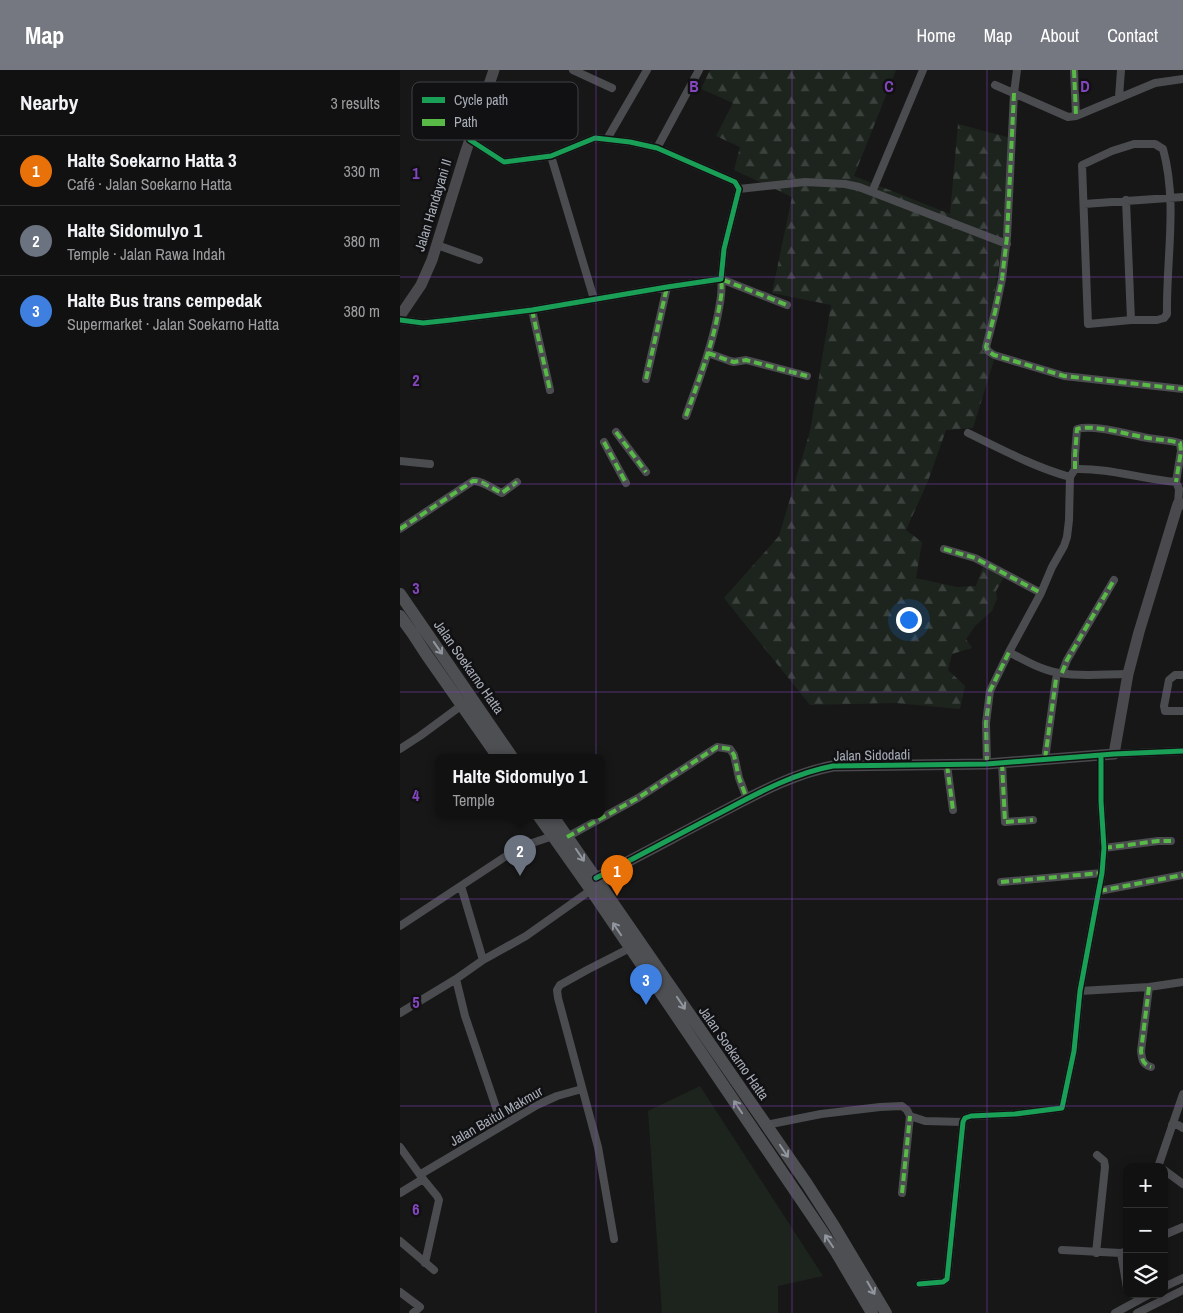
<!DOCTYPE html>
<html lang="en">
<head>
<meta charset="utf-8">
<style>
	body { margin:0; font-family:"Archivo Narrow",sans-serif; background:#1e1f1f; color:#f1f3f6 }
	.controls { position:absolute; right:15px; bottom:15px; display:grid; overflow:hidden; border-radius:10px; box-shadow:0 2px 12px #0003 }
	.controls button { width:45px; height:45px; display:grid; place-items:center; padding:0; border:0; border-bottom:1px solid #303131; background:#111; color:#f1f3f6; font:25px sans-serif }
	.you { position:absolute; left:508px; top:549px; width:18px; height:18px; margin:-12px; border:4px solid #fff; border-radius:50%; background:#1a73e8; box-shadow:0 0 0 8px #1a73e833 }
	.badge { display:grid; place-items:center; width:32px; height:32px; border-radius:50%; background:#757880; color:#fff; font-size:16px; font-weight:700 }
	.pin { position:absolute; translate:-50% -41px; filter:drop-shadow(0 1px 2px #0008) }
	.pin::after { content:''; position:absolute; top:26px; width:18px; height:15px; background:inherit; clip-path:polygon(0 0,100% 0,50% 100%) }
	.popup { position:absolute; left:35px; top:684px; width:170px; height:65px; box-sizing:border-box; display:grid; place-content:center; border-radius:10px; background:#111; filter:drop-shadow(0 1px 4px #0005); font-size:16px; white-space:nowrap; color:#9c9d9f }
	.popup b { font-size:19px; color:#f1f3f6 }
	.popup::after { content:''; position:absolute; left:50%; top:100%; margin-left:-10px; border:10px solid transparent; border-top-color:#111 }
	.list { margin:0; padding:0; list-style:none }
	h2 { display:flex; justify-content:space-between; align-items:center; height:65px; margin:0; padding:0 20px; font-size:21px }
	h2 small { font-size:16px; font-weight:400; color:#9c9d9f }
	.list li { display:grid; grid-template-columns:32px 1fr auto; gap:15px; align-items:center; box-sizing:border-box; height:70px; padding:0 20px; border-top:1px solid #303131 }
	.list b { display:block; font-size:19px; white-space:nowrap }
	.list p { margin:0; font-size:16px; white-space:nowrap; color:#9c9d9f }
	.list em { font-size:16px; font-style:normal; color:#9c9d9f }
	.icon { flex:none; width:28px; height:28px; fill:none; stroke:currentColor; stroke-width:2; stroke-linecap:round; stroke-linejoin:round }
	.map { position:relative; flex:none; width:783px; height:1243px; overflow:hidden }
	header { display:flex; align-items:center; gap:30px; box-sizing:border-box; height:70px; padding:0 25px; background:#757880; color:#fff }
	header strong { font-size:24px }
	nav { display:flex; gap:28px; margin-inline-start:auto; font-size:18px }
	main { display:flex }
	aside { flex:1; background:#111 }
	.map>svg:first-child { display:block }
	.forest { fill:url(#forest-firs) }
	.garden { fill:#1d241e }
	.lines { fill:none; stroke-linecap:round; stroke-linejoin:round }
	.street { stroke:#4b4c50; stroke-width:8 }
	.secondary { stroke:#4a4a4e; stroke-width:11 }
	.primary { stroke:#4d4f52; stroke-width:12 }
	.quiet { stroke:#58b947; stroke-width:4; stroke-dasharray:8 4; stroke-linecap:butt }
	.cycleway-casing { stroke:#111113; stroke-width:8 }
	.cycleway { stroke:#1a9f57; stroke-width:5 }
	.oneway { stroke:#91969e }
	.grid { fill:none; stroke:#8446be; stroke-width:1; stroke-opacity:0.55 }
	.labels { text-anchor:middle; stroke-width:5; stroke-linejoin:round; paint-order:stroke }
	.street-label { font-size:14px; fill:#a8adb8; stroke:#111113 }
	.key { fill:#111113; stroke:#3e4045; stroke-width:1 }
	.key-label { font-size:14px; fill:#a8adb8 }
	.grid-label { font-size:16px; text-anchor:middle; font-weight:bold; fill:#8446be; stroke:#111113; stroke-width:5; stroke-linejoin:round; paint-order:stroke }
</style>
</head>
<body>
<header>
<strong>Map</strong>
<nav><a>Home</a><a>Map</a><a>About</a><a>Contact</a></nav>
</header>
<main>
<aside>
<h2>Nearby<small>3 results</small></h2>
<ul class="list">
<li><span class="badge" style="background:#e8710a">1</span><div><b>Halte Soekarno Hatta 3</b><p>Café · Jalan Soekarno Hatta</p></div><em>330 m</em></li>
<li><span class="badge" style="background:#6b7280">2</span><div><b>Halte Sidomulyo 1</b><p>Temple · Jalan Rawa Indah</p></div><em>380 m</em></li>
<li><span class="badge" style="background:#3f7fe0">3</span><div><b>Halte Bus trans cempedak</b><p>Supermarket · Jalan Soekarno Hatta</p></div><em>380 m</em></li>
</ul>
</aside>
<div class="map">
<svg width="783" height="1243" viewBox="0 0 783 1243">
	<defs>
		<pattern id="forest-firs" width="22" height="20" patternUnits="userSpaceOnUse" patternTransform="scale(1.25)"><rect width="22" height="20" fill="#1d241e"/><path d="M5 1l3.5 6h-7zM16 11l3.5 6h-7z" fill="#3b413d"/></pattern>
	</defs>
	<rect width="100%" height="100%" fill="#171717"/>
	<path class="forest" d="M 310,0 L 496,0 L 454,106 L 550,144 L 558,54 L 611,68 L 604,165 L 591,243 L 584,270 L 583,281 L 587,286 L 594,290 L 573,358 L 546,360 L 528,411 L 506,460 L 522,472 L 516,508 L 557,517 L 576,516 L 583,496 L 604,507 L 596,521 L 597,529 L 592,541 L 575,556 L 566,569 L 572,578 L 552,584 L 548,600 L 565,616 L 560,639 L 495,633 L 410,635 L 324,528 L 379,466 L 410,361 L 431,235 L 372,223 L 392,127 L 334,100 L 340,77 L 316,66 L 333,33 L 301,19 Z"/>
	<path class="garden" d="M 300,1016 L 423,1206 L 378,1216 L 378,1243 L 262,1243 L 248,1041 Z"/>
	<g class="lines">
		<path class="street" d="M 173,0 L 212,18
			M 617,0 L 614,23 L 607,167 L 602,209 L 595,242 L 586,277 L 588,281 L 594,285 L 664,306 L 783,319
			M 674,0 L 676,46
			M 595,15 L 668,47 L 676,46 L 755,13 L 783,9
			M 719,27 L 721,0
			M 207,69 L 247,0
			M 734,74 L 755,74 L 763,79 C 778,133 766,189 767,244 L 764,248 L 757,250 L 731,250 L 688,254 L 682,95 L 712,81 Z
			M 257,78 L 299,0
			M 151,86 L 194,229
			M 339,119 L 405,112 L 445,114 L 459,117 L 607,174
			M 472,122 L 523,0
			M 726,130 L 731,250
			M 684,134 L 783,127
			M 37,175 L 79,190
			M 132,240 L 150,320
			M 0,250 L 23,253 L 51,250 L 132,240 L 267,217 L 321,209 L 324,179 L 339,119 L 335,112 L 257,78 L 230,72 L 195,68 L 151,86 L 104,92 L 70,70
			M 308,283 L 330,291 L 334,292 L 346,290 L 407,306
			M 246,309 L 267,217
			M 286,346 C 298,312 311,279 318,244 C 320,232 323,222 321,209 L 387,235
			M 216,362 L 246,402
			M 568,363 C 601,379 634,397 670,407 L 675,399 C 709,398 741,409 776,412 L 779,419 L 778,434
			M 204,372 L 226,413
			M 0,391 L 30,394
			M 675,399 L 675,385 L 677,359 C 695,354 729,365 748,368 C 759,370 769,370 780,373 L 781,381 L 776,412
			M 0,459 L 73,411 C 81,410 93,419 102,423 L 117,412
			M 544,479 L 575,488 L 641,523
			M 609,582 C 624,590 641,600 659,603 C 681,607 705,604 728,604
			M 662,603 L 667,590 L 714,510
			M 783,605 L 775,605 L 769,610 L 764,636 L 765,641 L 783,641
			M 0,679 L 20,666 L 62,635
			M 714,684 L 783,681
			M 645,689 L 656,609
			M 602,693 L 605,752 L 633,750
			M 587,694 L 586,653 L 590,621 L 609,582 L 641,523 L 652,497 L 664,476 L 667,467 L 669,450 L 670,407
			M 547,695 L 553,740
			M 167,767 L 238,728 L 317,677 L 330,679 L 334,685 L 339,708 L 347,729
			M 704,778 L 758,771 L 771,771
			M 601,812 L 702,803
			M 61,816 L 83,890 L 56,909 L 65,946 L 102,1055
			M 699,821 L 783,805
			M 0,856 L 120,777 L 153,766
			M 83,890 L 126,866 L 191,820
			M 749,917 L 741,981 C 742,989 742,994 751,997
			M 680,921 L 749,917 L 783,912
			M 0,943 L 56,909
			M 510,1046 L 525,1051 L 563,1052
			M 366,1055 L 421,1044 L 480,1037 L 502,1036 L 507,1040 L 510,1046 L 502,1123
			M 772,1055 L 778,1055 L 783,1058
			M 0,1077 L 23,1109 L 37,1126 L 39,1130 L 25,1193
			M 758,1097 L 783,1024
			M 764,1100 L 783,1114
			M 21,1104 L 137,1035 L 157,1026 L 182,1019
			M 0,1123 L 23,1109
			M 764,1165 L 783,1157
			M 214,1169 L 198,1077 L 158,928 L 157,920 L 160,915 L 187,900 L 230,878
			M 0,1171 L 34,1200
			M 662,1180 L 721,1183
			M 727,1181 L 721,1183 L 727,1218
			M 696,1183 L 705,1097 L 704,1091 L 697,1085
			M 519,1214 L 543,1212 L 547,1209 L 563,1052 L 565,1048 L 571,1046 L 615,1044 L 662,1038 L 674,981 L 680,921 L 702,803 L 704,778 L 701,731 L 701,686
			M 764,1217 L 783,1208
			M 0,1222 L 20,1237 L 13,1243
			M 715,1243 L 750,1224
			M 737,1243 L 783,1220"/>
		<path class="secondary" d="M 0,246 L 21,215 L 32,190 L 66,81 L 94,0
			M 196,808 C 235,788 274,767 314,746 C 351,727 390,704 433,696 L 587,694 L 714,684 L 728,604 L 739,562 L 778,434 L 783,434"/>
		<path class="primary" d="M 0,524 L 112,687
			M 0,546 L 13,564 L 26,584 L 98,687
			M 138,745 L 191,820 L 412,1146 L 436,1182 L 472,1243
			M 152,745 L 407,1114 L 434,1156 L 486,1243"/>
		<path class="quiet" d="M 674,0 L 676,46
			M 614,23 L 607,167 L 602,209 L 595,242 L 586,277 L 588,281 L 594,285 L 664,306 L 783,319
			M 132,240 L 150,320
			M 308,283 L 330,291 L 334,292 L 346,290 L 407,306
			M 246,309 L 267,217
			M 286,346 C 298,312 311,279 318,244 C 320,232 323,222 321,209 L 387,235
			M 216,362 L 246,402
			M 204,372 L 226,413
			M 675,399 L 675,385 L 677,359 C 695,354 729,365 748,368 C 759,370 769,370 780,373 L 781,381 L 776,412
			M 0,459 L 73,411 C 81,410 93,419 102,423 L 117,412
			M 544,479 L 575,488 L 641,523
			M 662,603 L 667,590 L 714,510
			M 645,689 L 656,609
			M 602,693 L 605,752 L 633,750
			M 587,694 L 586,653 L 590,621 L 609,582
			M 547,695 L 553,740
			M 167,767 L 238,728 L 317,677 L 330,679 L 334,685 L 339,708 L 347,729
			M 704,778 L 758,771 L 771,771
			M 601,812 L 702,803
			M 699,821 L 783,805
			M 749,917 L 741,981 C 742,989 742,994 751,997
			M 502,1123 L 510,1046"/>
		<defs>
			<path id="cycleway" d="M 0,250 L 23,253 L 51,250 L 132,240 L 267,217 L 321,209 L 324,179 L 339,119 L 335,112 L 257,78 L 230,72 L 195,68 L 151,86 L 104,92 L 70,70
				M 196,808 C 235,788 274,767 314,746 C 351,727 390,704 433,696 L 587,694 L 714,684 L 783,681
				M 519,1214 L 543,1212 L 547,1209 L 563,1052 L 565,1048 L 571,1046 L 615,1044 L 662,1038 L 674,981 L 680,921 L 702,803 L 704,778 L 701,731 L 701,686"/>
		</defs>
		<use href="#cycleway" class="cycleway-casing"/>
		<use href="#cycleway" class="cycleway"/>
	</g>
	<defs><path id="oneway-shaft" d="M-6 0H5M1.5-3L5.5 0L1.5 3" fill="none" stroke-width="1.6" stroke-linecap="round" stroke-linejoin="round" transform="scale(1.25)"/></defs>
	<g class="oneway">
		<use href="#oneway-shaft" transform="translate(38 578) rotate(55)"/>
		<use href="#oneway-shaft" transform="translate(180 785) rotate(56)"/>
		<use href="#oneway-shaft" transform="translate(217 859) rotate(-124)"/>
		<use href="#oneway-shaft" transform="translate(281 933) rotate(56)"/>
		<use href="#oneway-shaft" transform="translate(338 1037) rotate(-124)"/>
		<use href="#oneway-shaft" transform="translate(384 1081) rotate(56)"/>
		<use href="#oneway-shaft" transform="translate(429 1171) rotate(-124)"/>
		<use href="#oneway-shaft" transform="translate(471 1218) rotate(60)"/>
	</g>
	<path class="grid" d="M 196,0 L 196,1243M 392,0 L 392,1243M 587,0 L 587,1243M 0,207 L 783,207M 0,414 L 783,414M 0,622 L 783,622M 0,829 L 783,829M 0,1036 L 783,1036"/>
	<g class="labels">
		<g class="street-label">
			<text transform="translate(33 135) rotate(-73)" y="5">Jalan Handayani II</text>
			<text transform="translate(69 597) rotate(55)" y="5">Jalan Soekarno Hatta</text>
			<text transform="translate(472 685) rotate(-1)" y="5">Jalan Sidodadi</text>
			<text transform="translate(334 983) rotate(55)" y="5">Jalan Soekarno Hatta</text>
			<text transform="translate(96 1046) rotate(-30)" y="5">Jalan Baitul Makmur</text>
		</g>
	</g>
	<rect x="12" y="12" width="166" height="58" rx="8" class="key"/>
	<rect x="22" y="27" width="23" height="6" fill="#1a9f57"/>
	<rect x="22" y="49" width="23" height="7" fill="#58b947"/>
	<g class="key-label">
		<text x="54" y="35">Cycle path</text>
		<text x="54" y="57">Path</text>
	</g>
	<g class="grid-label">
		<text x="294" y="22">B</text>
		<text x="489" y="22">C</text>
		<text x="685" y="22">D</text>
		<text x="16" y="109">1</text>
		<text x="16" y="316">2</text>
		<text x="16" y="524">3</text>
		<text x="16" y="731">4</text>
		<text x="16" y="938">5</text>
		<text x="16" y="1145">6</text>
	</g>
</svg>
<div class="controls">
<button>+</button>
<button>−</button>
<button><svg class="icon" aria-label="layers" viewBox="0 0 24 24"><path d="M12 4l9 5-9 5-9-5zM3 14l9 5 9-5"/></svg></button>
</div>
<div class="you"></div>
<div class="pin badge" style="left:217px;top:826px;background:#e8710a">1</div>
<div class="pin badge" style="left:120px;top:806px;background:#6b7280">2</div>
<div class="popup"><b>Halte Sidomulyo 1</b>Temple</div>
<div class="pin badge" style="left:246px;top:935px;background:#3f7fe0">3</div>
</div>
</main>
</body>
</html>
